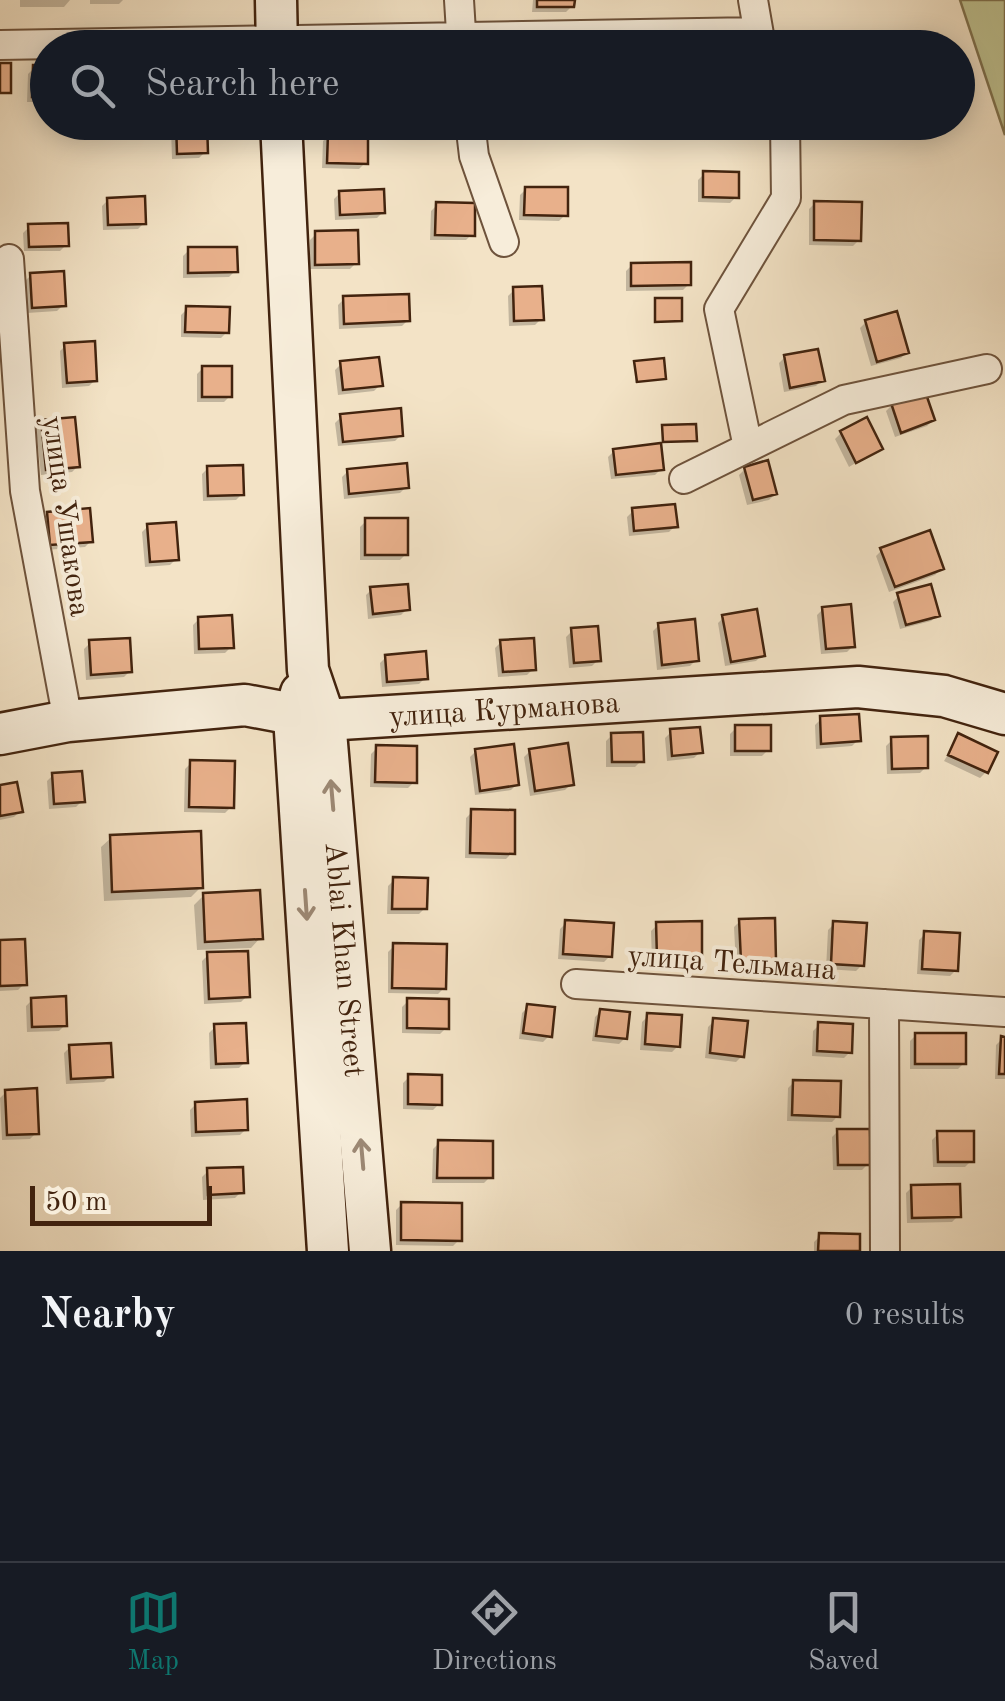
<!DOCTYPE html>
<html lang="en">
<head>
<meta charset="utf-8">
<style>
	body { margin:0; font-family:"Old Standard TT",serif; background:#20242c; color:#f1f3f6 }
	.scale { position:absolute; left:30px; bottom:25px; width:182px; box-sizing:border-box; padding-left:10px; border:5px solid #42230e; border-top:0; font-size:28px; line-height:35px; white-space:nowrap; color:#42230e; -webkit-text-stroke:8px #f7edda; paint-order:stroke }
	.list { margin:0; padding:0; list-style:none }
	h2 { display:flex; justify-content:space-between; align-items:center; height:130px; margin:0; padding:0 40px; font-size:42px }
	h2 small { font-size:32px; font-weight:400; color:#9ea1a6 }
	.icon { flex:none; width:55px; height:55px; fill:none; stroke:currentColor; stroke-width:2; stroke-linecap:round; stroke-linejoin:round }
	.map { position:relative; flex:none; width:1005px; height:1251px; overflow:hidden }
	.search { position:absolute; background:#171b24; box-shadow:0 5px 25px #0003; left:30px; right:30px; top:30px; height:110px; display:flex; align-items:center; gap:25px; box-sizing:border-box; padding:0 35px; border-radius:55px; color:#9ea1a6; font-size:38px }
	.sheet { height:310px; background:#171b24 }
	nav { display:flex; justify-content:space-around; align-items:center; box-sizing:border-box; height:140px; border-top:2px solid #363941; background:#171b24; font-size:28px; color:#9ea1a6 }
	nav a { display:grid; justify-items:center; gap:5px }
	nav .on { color:#0f766e }
	.map>svg:first-child { display:block }
	.green { fill:#bfc392; stroke:#807350; stroke-width:2.5 }
	.shadow { fill:#0003 }
	.building { fill:#e8b08b; stroke:#42230e; stroke-width:2.5 }
	.lines { fill:none; stroke-linecap:round; stroke-linejoin:round }
	.street-casing { stroke:#6e533c; stroke-width:32 }
	.secondary-casing { stroke:#42230e; stroke-width:45 }
	.street { stroke:#f7edda; stroke-width:28 }
	.secondary { stroke:#f7edda; stroke-width:40 }
	.oneway { stroke:#9c8874 }
	.labels { text-anchor:middle; stroke-width:8; stroke-linejoin:round; paint-order:stroke }
	.street-label { font-size:30px; fill:#42230e; stroke:#f7edda }
</style>
</head>
<body>
<div class="map">
<svg width="1005" height="1251" viewBox="0 0 1005 1251">
	<rect width="100%" height="100%" fill="#f3e3c6"/>
	<filter id="stains"><feTurbulence type="fractalNoise" baseFrequency=".002" numOctaves="4"/><feColorMatrix values="0 0 0 0 .2 0 0 0 0 .09 0 0 0 0 .02 0 0 0 .5 -.17"/></filter>
	<radialGradient id="worn" r=".72"><stop offset=".6" stop-color="#630" stop-opacity="0"/><stop offset="1" stop-color="#630" stop-opacity=".3"/></radialGradient>
	<path class="green" d="M 960,0 L 1005,0 L 1005,135 Z"/>
	<path class="shadow" d="M 20,0 L 70,0 L 64,7 L 20,7 Z
		M 90,0 L 123,0 L 119,4 L 90,4 Z
		M 533,0 L 572,0 L 572,6 L 566,12 L 532,12 Z
		M 34,68 L 48,68 L 48,102 L 27,102 L 28,74 Z
		M 330,122 L 371,122 L 330,125 Z
		M 177,123 L 205,152 L 199,158 L 172,159 L 171,129 Z
		M 329,135 L 365,163 L 359,169 L 322,168 L 323,141 Z
		M 704,174 L 736,197 L 730,203 L 698,202 L 698,180 Z
		M 526,189 L 565,215 L 559,221 L 519,220 L 520,195 Z
		M 340,193 L 383,212 L 377,218 L 335,220 L 334,199 Z
		M 108,200 L 144,223 L 138,229 L 103,230 L 102,206 Z
		M 815,203 L 859,240 L 853,246 L 809,245 L 809,209 Z
		M 437,205 L 472,234 L 466,240 L 430,240 L 431,211 Z
		M 29,227 L 66,245 L 60,251 L 24,251 L 23,233 Z
		M 316,234 L 356,263 L 350,269 L 310,269 L 310,240 Z
		M 189,250 L 235,271 L 229,277 L 183,278 L 183,256 Z
		M 632,265 L 689,284 L 683,290 L 626,291 L 626,271 Z
		M 31,275 L 63,305 L 57,311 L 27,313 L 25,281 Z
		M 514,290 L 541,319 L 535,325 L 509,326 L 508,296 Z
		M 344,299 L 408,320 L 402,326 L 339,329 L 338,305 Z
		M 656,301 L 680,320 L 654,323 Z
		M 187,309 L 227,332 L 221,338 L 181,337 L 181,315 Z
		M 866,322 L 907,352 L 901,358 L 871,366 L 860,328 Z
		M 66,345 L 95,380 L 89,386 L 62,388 L 60,351 Z
		M 785,357 L 822,380 L 816,386 L 784,392 L 779,363 Z
		M 341,364 L 380,385 L 374,391 L 338,395 L 335,370 Z
		M 636,364 L 664,378 L 635,383 Z
		M 203,368 L 230,396 L 224,402 L 197,402 L 197,374 Z
		M 892,405 L 933,420 L 927,426 L 895,437 L 886,411 Z
		M 341,417 L 401,435 L 395,441 L 338,446 L 335,423 Z
		M 42,422 L 78,466 L 72,472 L 41,475 L 36,428 Z
		M 663,427 L 694,440 L 662,443 Z
		M 841,433 L 880,448 L 849,467 L 835,439 Z
		M 614,451 L 661,469 L 655,475 L 611,479 L 608,457 Z
		M 208,468 L 242,494 L 236,500 L 203,501 L 202,474 Z
		M 745,469 L 775,494 L 769,500 L 747,505 L 739,475 Z
		M 348,471 L 406,487 L 400,493 L 344,499 L 342,477 Z
		M 633,511 L 675,526 L 669,532 L 629,536 L 627,517 Z
		M 49,514 L 91,541 L 85,547 L 45,550 L 43,520 Z
		M 366,521 L 406,554 L 400,560 L 360,560 L 360,527 Z
		M 148,526 L 176,559 L 170,565 L 145,567 L 142,532 Z
		M 882,550 L 941,569 L 935,575 L 889,592 L 876,556 Z
		M 372,589 L 407,609 L 401,615 L 368,619 L 366,595 Z
		M 899,596 L 937,615 L 931,621 L 900,629 L 893,602 Z
		M 823,609 L 853,646 L 847,652 L 821,654 L 817,615 Z
		M 724,617 L 762,655 L 756,661 L 725,666 L 718,623 Z
		M 199,619 L 231,647 L 225,653 L 194,654 L 193,625 Z
		M 659,625 L 696,660 L 690,666 L 657,670 L 653,631 Z
		M 572,631 L 598,660 L 592,666 L 569,668 L 566,637 Z
		M 501,642 L 533,669 L 527,675 L 498,677 L 495,648 Z
		M 90,643 L 130,671 L 124,677 L 86,680 L 84,649 Z
		M 386,657 L 425,678 L 419,684 L 382,687 L 380,663 Z
		M 821,719 L 858,740 L 852,746 L 816,749 L 815,725 Z
		M 736,728 L 768,750 L 762,756 L 730,756 L 730,734 Z
		M 671,732 L 700,752 L 694,758 L 667,761 L 665,738 Z
		M 612,735 L 641,761 L 635,767 L 606,767 L 606,741 Z
		M 959,736 L 986,772 L 980,778 L 944,761 Z
		M 892,740 L 926,767 L 920,773 L 887,774 L 886,746 Z
		M 377,748 L 414,782 L 408,788 L 370,787 L 371,754 Z
		M 476,751 L 517,784 L 511,790 L 475,795 L 470,757 Z
		M 530,751 L 571,784 L 565,790 L 530,796 L 524,757 Z
		M 191,763 L 231,807 L 225,813 L 184,812 L 185,769 Z
		M 53,775 L 82,801 L 76,807 L 49,809 L 47,781 Z
		M 0,787 L 20,811 L 14,817 L 0,820 Z
		M 472,812 L 512,853 L 506,859 L 465,858 L 466,818 Z
		M 111,838 L 201,887 L 191,897 L 104,901 L 101,847 Z
		M 394,880 L 425,908 L 419,914 L 387,914 L 388,886 Z
		M 204,895 L 260,938 L 251,948 L 197,950 L 194,905 Z
		M 740,921 L 774,959 L 768,965 L 736,966 L 734,927 Z
		M 566,923 L 610,956 L 604,962 L 558,959 L 560,929 Z
		M 834,924 L 862,965 L 856,971 L 826,969 L 828,930 Z
		M 657,925 L 700,955 L 694,961 L 652,962 L 651,931 Z
		M 925,934 L 956,970 L 950,976 L 917,974 L 919,940 Z
		M 0,942 L 24,984 L 18,990 L 0,991 Z
		M 394,946 L 444,988 L 438,994 L 388,993 L 388,952 Z
		M 208,955 L 247,996 L 241,1002 L 204,1004 L 202,961 Z
		M 32,1000 L 65,1025 L 59,1031 L 27,1032 L 26,1006 Z
		M 408,1001 L 446,1028 L 440,1034 L 402,1033 L 402,1007 Z
		M 528,1007 L 549,1036 L 543,1042 L 519,1039 L 522,1013 Z
		M 601,1011 L 625,1038 L 619,1044 L 592,1041 L 595,1017 Z
		M 648,1016 L 678,1046 L 672,1052 L 640,1050 L 642,1022 Z
		M 714,1021 L 742,1056 L 736,1062 L 705,1058 L 708,1027 Z
		M 819,1025 L 850,1052 L 844,1058 L 812,1056 L 813,1031 Z
		M 215,1027 L 245,1062 L 239,1068 L 210,1069 L 209,1033 Z
		M 916,1035 L 964,1063 L 958,1069 L 910,1069 L 910,1041 Z
		M 1002,1039 L 1005,1039 L 1005,1079 L 995,1079 L 996,1045 Z
		M 70,1047 L 110,1076 L 104,1082 L 66,1084 L 64,1053 Z
		M 409,1077 L 439,1104 L 433,1110 L 403,1109 L 403,1083 Z
		M 794,1082 L 838,1116 L 832,1122 L 787,1121 L 788,1088 Z
		M 6,1092 L 36,1133 L 30,1139 L 2,1140 L 0,1098 Z
		M 196,1104 L 246,1129 L 240,1135 L 191,1137 L 190,1110 Z
		M 838,1131 L 868,1164 L 862,1170 L 833,1170 L 832,1137 Z
		M 938,1134 L 971,1161 L 965,1167 L 933,1167 L 932,1140 Z
		M 439,1143 L 490,1177 L 484,1183 L 432,1183 L 433,1149 Z
		M 208,1171 L 241,1192 L 235,1198 L 203,1200 L 202,1177 Z
		M 912,1187 L 958,1216 L 952,1222 L 907,1223 L 906,1193 Z
		M 402,1204 L 459,1240 L 453,1246 L 396,1245 L 396,1210 Z
		M 820,1236 L 858,1251 L 814,1251 L 814,1242 Z"/>
	<path class="building" d="M 537,0 L 575,0 L 574,7 L 537,7 Z
		M 0,63 L 11,63 L 11,93 L 0,93 Z
		M 33,65 L 48,66 L 48,97 L 32,97 Z
		M 176,122 L 207,122 L 208,153 L 177,154 Z
		M 328,133 L 368,134 L 368,164 L 327,163 Z
		M 703,171 L 739,172 L 739,198 L 703,197 Z
		M 525,187 L 568,187 L 568,216 L 524,215 Z
		M 384,189 L 385,213 L 340,215 L 339,191 Z
		M 145,196 L 146,224 L 108,225 L 107,198 Z
		M 814,201 L 862,202 L 861,241 L 814,240 Z
		M 436,202 L 475,203 L 475,236 L 435,235 Z
		M 68,223 L 69,246 L 29,247 L 28,224 Z
		M 358,230 L 359,264 L 315,265 L 315,231 Z
		M 188,247 L 237,247 L 238,272 L 188,273 Z
		M 691,262 L 691,285 L 631,286 L 631,263 Z
		M 64,271 L 66,306 L 32,308 L 30,273 Z
		M 542,286 L 544,320 L 514,321 L 513,287 Z
		M 409,294 L 410,321 L 344,324 L 343,296 Z
		M 655,298 L 682,298 L 682,321 L 655,322 Z
		M 186,306 L 230,307 L 229,333 L 185,332 Z
		M 897,311 L 909,353 L 877,362 L 865,320 Z
		M 95,341 L 97,381 L 67,383 L 64,343 Z
		M 818,349 L 825,381 L 790,388 L 784,355 Z
		M 379,357 L 383,386 L 343,390 L 340,361 Z
		M 664,358 L 666,379 L 637,382 L 634,361 Z
		M 202,366 L 232,366 L 232,397 L 202,397 Z
		M 925,391 L 935,420 L 901,433 L 891,403 Z
		M 401,408 L 403,436 L 343,442 L 340,414 Z
		M 75,417 L 80,467 L 46,470 L 41,420 Z
		M 867,417 L 883,449 L 856,463 L 840,431 Z
		M 696,424 L 697,441 L 663,442 L 662,425 Z
		M 661,443 L 664,470 L 616,475 L 613,449 Z
		M 768,460 L 777,494 L 753,500 L 744,467 Z
		M 407,463 L 409,488 L 349,494 L 347,469 Z
		M 243,465 L 244,495 L 208,496 L 207,466 Z
		M 675,504 L 678,527 L 634,531 L 632,508 Z
		M 90,508 L 93,542 L 50,545 L 47,512 Z
		M 365,518 L 408,518 L 408,555 L 365,555 Z
		M 176,522 L 179,560 L 150,562 L 147,524 Z
		M 930,530 L 944,569 L 895,587 L 880,548 Z
		M 408,584 L 410,610 L 373,614 L 370,587 Z
		M 931,584 L 940,616 L 906,625 L 897,593 Z
		M 851,604 L 855,647 L 826,649 L 822,607 Z
		M 757,609 L 765,656 L 731,662 L 722,615 Z
		M 232,615 L 234,648 L 199,649 L 198,617 Z
		M 695,619 L 699,661 L 662,665 L 658,623 Z
		M 598,626 L 601,661 L 574,663 L 571,628 Z
		M 130,638 L 132,672 L 91,675 L 89,640 Z
		M 534,638 L 536,670 L 503,672 L 500,640 Z
		M 426,651 L 428,679 L 387,682 L 385,655 Z
		M 859,714 L 861,741 L 821,744 L 820,716 Z
		M 735,725 L 771,725 L 771,751 L 735,751 Z
		M 700,727 L 703,753 L 672,756 L 670,729 Z
		M 643,732 L 644,762 L 612,762 L 611,733 Z
		M 958,733 L 998,752 L 988,773 L 948,755 Z
		M 928,736 L 928,768 L 892,769 L 891,737 Z
		M 568,743 L 574,785 L 535,791 L 529,749 Z
		M 514,744 L 519,785 L 480,791 L 475,749 Z
		M 376,745 L 417,746 L 417,783 L 375,782 Z
		M 190,760 L 235,761 L 234,808 L 189,807 Z
		M 82,771 L 85,802 L 54,804 L 52,773 Z
		M 17,782 L 23,812 L 0,816 L 0,785 Z
		M 471,809 L 515,810 L 515,854 L 470,853 Z
		M 201,831 L 203,888 L 112,892 L 110,835 Z
		M 393,877 L 428,878 L 427,909 L 392,909 Z
		M 260,890 L 263,939 L 205,942 L 203,893 Z
		M 775,918 L 776,960 L 741,961 L 739,919 Z
		M 565,920 L 614,923 L 612,957 L 563,954 Z
		M 702,921 L 702,956 L 657,958 L 656,922 Z
		M 833,921 L 867,923 L 864,966 L 831,964 Z
		M 924,931 L 960,933 L 958,971 L 922,969 Z
		M 25,939 L 27,985 L 0,986 L 0,940 Z
		M 393,943 L 447,944 L 446,989 L 392,988 Z
		M 248,951 L 250,997 L 209,999 L 207,952 Z
		M 66,996 L 67,1026 L 32,1027 L 31,998 Z
		M 407,998 L 449,999 L 449,1029 L 407,1028 Z
		M 527,1004 L 555,1007 L 552,1037 L 523,1033 Z
		M 600,1009 L 630,1012 L 627,1039 L 596,1036 Z
		M 647,1013 L 682,1015 L 680,1047 L 645,1044 Z
		M 713,1018 L 748,1021 L 744,1057 L 710,1053 Z
		M 818,1022 L 853,1024 L 852,1053 L 817,1051 Z
		M 246,1023 L 248,1063 L 216,1064 L 214,1024 Z
		M 915,1033 L 966,1033 L 966,1064 L 915,1064 Z
		M 1001,1036 L 1005,1037 L 1005,1074 L 999,1074 Z
		M 111,1043 L 113,1077 L 71,1079 L 69,1045 Z
		M 408,1074 L 442,1075 L 442,1105 L 408,1104 Z
		M 793,1080 L 841,1081 L 840,1117 L 792,1115 Z
		M 37,1088 L 39,1134 L 7,1135 L 5,1090 Z
		M 247,1099 L 248,1130 L 196,1132 L 195,1102 Z
		M 837,1129 L 870,1129 L 871,1165 L 838,1165 Z
		M 937,1131 L 974,1131 L 974,1162 L 938,1162 Z
		M 438,1140 L 493,1141 L 493,1178 L 437,1178 Z
		M 243,1167 L 244,1193 L 208,1195 L 207,1168 Z
		M 960,1184 L 961,1217 L 912,1218 L 911,1185 Z
		M 401,1202 L 462,1203 L 462,1241 L 401,1240 Z
		M 819,1233 L 860,1234 L 860,1251 L 818,1251 Z"/>
	<g class="lines">
		<defs>
			<path id="street" d="M 459,0 L 462,48
				M 753,0 L 761,46
				M 0,45 L 757,32
				M 470,122 L 474,156 L 504,242
				M 9,259 L 25,491 L 68,721
				M 748,447 L 719,309 L 786,198 L 785,122
				M 684,479 L 844,400 L 987,369
				M 576,984 L 1005,1012
				M 884,1004 L 885,1251"/>
			<g id="secondary">
				<path d="M 276,0 L 277,48"/>
				<path id="s1" d="M 281,122 L 308,670 L 325,720 L 370,1251"/>
				<path d="M 301,693 L 294,716 L 328,1251"/>
				<path id="s2" d="M 0,734 L 68,721 L 245,705 L 325,720 L 858,687 L 944,696 L 1005,714"/>
			</g>
		</defs>
		<use href="#street" class="street-casing"/>
		<use href="#secondary" class="secondary-casing"/>
		<use href="#street" class="street"/>
		<use href="#secondary" class="secondary"/>
	</g>
	<defs><path id="oneway-shaft" d="M-6 0H5M1.5-3L5.5 0L1.5 3" fill="none" stroke-width="1.6" stroke-linecap="round" stroke-linejoin="round" transform="scale(2.5)"/></defs>
	<g class="oneway">
		<use href="#oneway-shaft" transform="translate(332 795) rotate(-95)"/>
		<use href="#oneway-shaft" transform="translate(306 905) rotate(86)"/>
		<use href="#oneway-shaft" transform="translate(362 1154) rotate(-95)"/>
	</g>
	<g class="labels">
		<g class="street-label">
			<text transform="translate(67 516) rotate(82)" y="10">улица Ушакова</text>
			<text dy="10" stroke="none"><textPath href="#s2" startOffset="508">улица Курманова</textPath></text>
			<text dy="10" stroke="none"><textPath href="#s1" startOffset="842">Ablai Khan Street</textPath></text>
			<text transform="translate(732 962) rotate(4)" y="10">улица Тельмана</text>
		</g>
	</g>
	<rect width="100%" height="100%" filter="url(#stains)"/>
	<rect width="100%" height="100%" fill="url(#worn)"/>
</svg>
<div class="scale">50 m</div>
<div class="search"><svg class="icon" aria-label="search" viewBox="0 0 24 24"><circle cx="10" cy="10" r="6"/><path d="M15 15l6 6"/></svg>Search here</div>
</div>
<section class="sheet">
<h2>Nearby<small>0 results</small></h2>
<ul class="list">
</ul>
</section>
<nav>
<a class="on"><svg class="icon" aria-label="map" viewBox="0 0 24 24"><path d="M3 6l6-2 6 2 6-2v14l-6 2-6-2-6 2zM9 4v14M15 6v14"/></svg>Map</a>
<a><svg class="icon" aria-label="directions" viewBox="0 0 24 24"><path d="M12 3l9 9-9 9-9-9zM9 14v-3h6M13 9l2 2-2 2"/></svg>Directions</a>
<a><svg class="icon" aria-label="saved" viewBox="0 0 24 24"><path d="M7 4h10v16l-5-4-5 4z"/></svg>Saved</a>
</nav>
</body>
</html>
